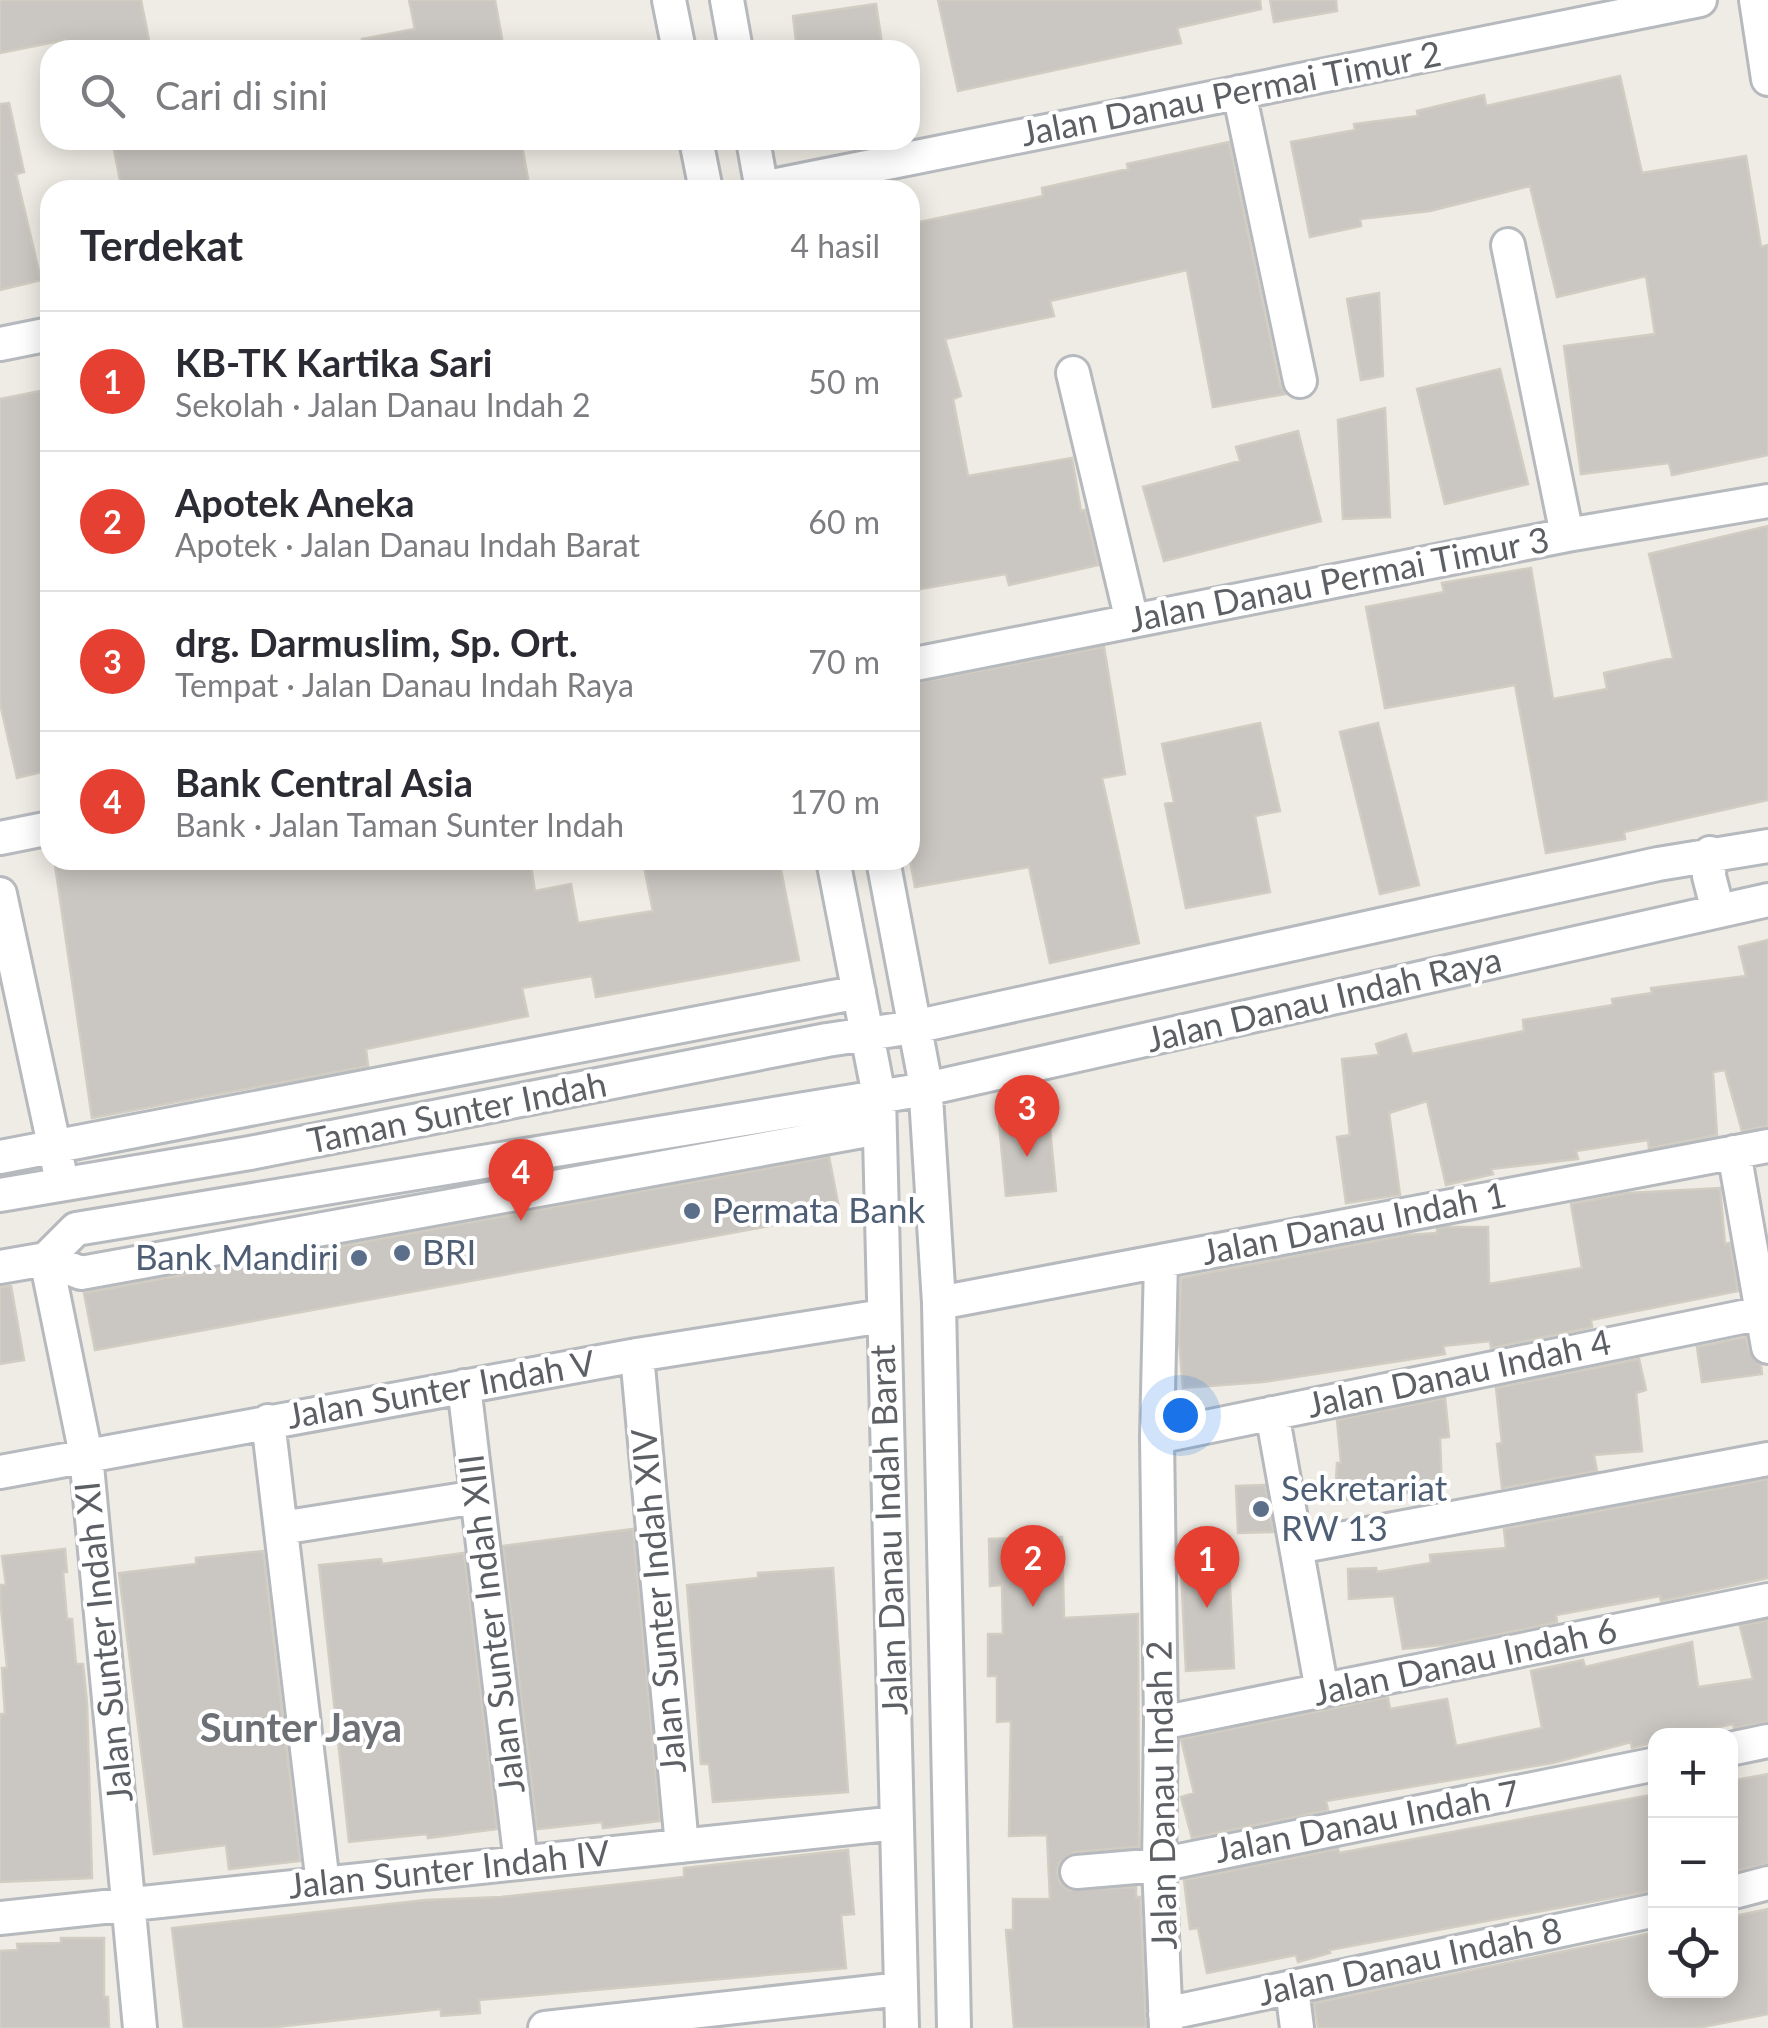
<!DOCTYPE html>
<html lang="id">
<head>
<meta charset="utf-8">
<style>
	body { margin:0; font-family:Lato,sans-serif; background:#f7f7f7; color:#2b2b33 }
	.controls { position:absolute; right:30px; bottom:30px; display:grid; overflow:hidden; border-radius:20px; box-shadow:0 5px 25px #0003 }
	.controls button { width:90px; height:90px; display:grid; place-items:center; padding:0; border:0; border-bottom:2px solid #e1e1e2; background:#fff; color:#2b2b33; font:50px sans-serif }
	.you { position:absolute; left:1180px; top:1415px; width:35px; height:35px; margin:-25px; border:8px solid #fff; border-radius:50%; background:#1a73e8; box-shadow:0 0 0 15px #1a73e833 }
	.badge { display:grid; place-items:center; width:65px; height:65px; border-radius:50%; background:#e54032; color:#fff; font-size:32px; font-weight:700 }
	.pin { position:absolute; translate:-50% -82px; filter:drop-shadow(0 2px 5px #0008) }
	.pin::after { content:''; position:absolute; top:52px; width:35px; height:30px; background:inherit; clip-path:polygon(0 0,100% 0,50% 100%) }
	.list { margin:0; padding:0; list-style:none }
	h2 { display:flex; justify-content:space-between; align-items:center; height:130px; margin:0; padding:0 40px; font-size:42px }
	h2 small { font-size:32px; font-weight:400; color:#7c7c81 }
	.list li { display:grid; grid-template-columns:65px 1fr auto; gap:30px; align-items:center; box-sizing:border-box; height:140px; padding:0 40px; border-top:2px solid #e1e1e2 }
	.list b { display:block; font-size:38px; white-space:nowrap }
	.list p { margin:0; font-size:32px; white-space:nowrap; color:#7c7c81 }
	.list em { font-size:32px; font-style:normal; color:#7c7c81 }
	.icon { flex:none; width:55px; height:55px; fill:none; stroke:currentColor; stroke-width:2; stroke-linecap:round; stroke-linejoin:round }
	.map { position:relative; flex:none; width:1768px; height:2028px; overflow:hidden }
	.search { position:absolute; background:#fff; box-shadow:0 5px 25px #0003; left:40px; top:40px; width:880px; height:110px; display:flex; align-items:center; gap:25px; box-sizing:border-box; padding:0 35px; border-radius:30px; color:#7c7c81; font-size:38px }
	.panel { position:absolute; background:#fff; box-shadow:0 5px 25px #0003; left:40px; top:180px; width:880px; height:690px; border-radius:30px }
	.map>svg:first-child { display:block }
	.building { fill:#cac6c1; stroke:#d2cdc2; stroke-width:2.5 }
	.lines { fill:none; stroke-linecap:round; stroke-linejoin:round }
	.minor-casing { stroke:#b6b9bd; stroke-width:38 }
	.minor { stroke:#fff; stroke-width:32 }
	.service-dot { fill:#5c6f8a; stroke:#fff; stroke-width:4 }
	.labels { text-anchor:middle; stroke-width:8; stroke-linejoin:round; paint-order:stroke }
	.street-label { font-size:35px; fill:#5c5f64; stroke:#fff }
	.service-label { font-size:35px; fill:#4e5e75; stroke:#fff; text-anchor:start }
	.quarter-label { font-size:40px; font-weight:bold; fill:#6d7176; stroke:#fff }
</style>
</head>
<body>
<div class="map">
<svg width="1768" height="2028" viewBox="0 0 1768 2028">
	<rect width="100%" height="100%" fill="#eeece4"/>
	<path class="building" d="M 0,0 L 141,0 L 151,50 L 67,50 L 65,40 L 0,53 Z
		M 409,0 L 495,0 L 504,50 L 364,50 L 362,39 L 415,29 Z
		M 938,0 L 1260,0 L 1261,9 L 1177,28 L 1181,43 L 958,91 Z
		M 1270,0 L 1336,0 L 1337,11 L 1274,22 Z
		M 876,4 L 883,50 L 797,50 L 793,16 Z
		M 1620,76 L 1642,173 L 1746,156 L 1761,247 L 1768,245 L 1768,455 L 1672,475 L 1669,463 L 1581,474 L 1564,346 L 1655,334 L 1646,276 L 1557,297 L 1530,186 L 1430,211 L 1360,219 L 1361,226 L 1310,237 L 1291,142 L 1355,130 L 1354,124 L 1418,116 L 1417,111 L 1484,95 L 1486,106 Z
		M 9,103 L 24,172 L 16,174 L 41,280 L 0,290 L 0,104 Z
		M 112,140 L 521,140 L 530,190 L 122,190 Z
		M 1229,142 L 1280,385 L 1285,394 L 1213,407 L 1187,270 L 1050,301 L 1054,316 L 945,339 L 961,396 L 953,399 L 968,476 L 1072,458 L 1081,511 L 1085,510 L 1098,565 L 1009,585 L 1006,574 L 920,589 L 910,535 L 910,224 L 1043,196 L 1042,188 L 1128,169 L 1127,164 Z
		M 1379,293 L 1383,376 L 1361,380 L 1347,299 Z
		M 1500,369 L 1528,484 L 1445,504 L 1417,389 Z
		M 50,389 L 50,770 L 17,778 L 0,703 L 0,399 Z
		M 1385,408 L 1390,517 L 1343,519 L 1338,420 Z
		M 1298,431 L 1321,521 L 1164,561 L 1143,487 L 1240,461 L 1236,447 Z
		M 1768,526 L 1768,800 L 1624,832 L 1625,839 L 1546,853 L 1515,685 L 1385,708 L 1366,607 L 1444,592 L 1442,583 L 1531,568 L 1553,699 L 1607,689 L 1604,673 L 1673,658 L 1649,554 Z
		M 1104,647 L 1125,774 L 1102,778 L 1139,943 L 1050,963 L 1029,867 L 915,887 L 910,860 L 910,684 Z
		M 1260,723 L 1280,811 L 1255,816 L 1270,892 L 1186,908 L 1165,804 L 1174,802 L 1162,744 Z
		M 1378,723 L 1419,885 L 1380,894 L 1340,732 Z
		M 86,860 L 530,860 L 535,891 L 571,884 L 578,923 L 653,911 L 643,862 L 779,860 L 799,960 L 596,997 L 592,976 L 522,988 L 528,1016 L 366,1049 L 368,1066 L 92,1118 L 55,865 Z
		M 1768,940 L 1768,1126 L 1742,1131 L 1725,1070 L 1713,1072 L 1717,1135 L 1649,1148 L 1648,1140 L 1576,1151 L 1578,1159 L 1491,1169 L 1493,1174 L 1446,1185 L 1427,1101 L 1389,1113 L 1400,1195 L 1346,1203 L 1337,1137 L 1350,1135 L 1342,1059 L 1379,1055 L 1376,1044 L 1406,1034 L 1412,1054 L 1524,1031 L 1523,1020 L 1613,1005 L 1612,999 L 1652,993 L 1651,988 L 1746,976 L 1739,947 Z
		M 1049,1118 L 1056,1191 L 1006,1196 L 999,1123 Z
		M 829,1157 L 840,1213 L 95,1350 L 84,1293 Z
		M 1720,1188 L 1725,1244 L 1730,1243 L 1738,1291 L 1591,1320 L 1592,1327 L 1491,1348 L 1490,1341 L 1443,1346 L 1445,1354 L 1263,1382 L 1183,1388 L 1179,1341 L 1181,1278 L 1407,1235 L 1437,1233 L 1437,1229 L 1445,1227 L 1488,1227 L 1489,1284 L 1582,1268 L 1571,1204 L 1628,1193 Z
		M 11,1286 L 24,1360 L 0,1364 L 0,1287 Z
		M 1746,1337 L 1749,1351 L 1761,1365 L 1762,1374 L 1702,1382 L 1697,1347 Z
		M 1639,1359 L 1646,1390 L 1636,1393 L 1642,1451 L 1594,1455 L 1597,1471 L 1502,1488 L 1497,1444 L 1502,1443 L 1496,1388 Z
		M 1445,1398 L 1449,1437 L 1440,1438 L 1442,1491 L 1386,1494 L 1385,1502 L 1335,1499 L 1337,1463 L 1341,1463 L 1337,1420 Z
		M 1768,1479 L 1768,1578 L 1661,1601 L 1660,1596 L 1556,1615 L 1557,1622 L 1452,1644 L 1403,1649 L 1394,1596 L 1349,1599 L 1348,1569 L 1376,1568 L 1377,1572 L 1431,1563 L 1430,1555 L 1506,1548 L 1504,1529 Z
		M 1265,1485 L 1273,1532 L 1238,1533 L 1236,1486 Z
		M 633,1529 L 660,1821 L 603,1828 L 602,1822 L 537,1829 L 503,1546 Z
		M 1062,1537 L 1064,1618 L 1138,1614 L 1139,1847 L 1074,1852 L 1059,1863 L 1057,1873 L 1060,1883 L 1069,1890 L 1136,1887 L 1136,1897 L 1140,1897 L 1146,2027 L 1014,2028 L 1006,1930 L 1013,1930 L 1013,1899 L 1050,1899 L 1047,1835 L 1009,1836 L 1011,1721 L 997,1722 L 997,1676 L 988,1676 L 988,1634 L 1003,1634 L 1002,1585 L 990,1586 L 989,1539 Z
		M 1228,1546 L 1234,1668 L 1186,1671 L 1180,1548 Z
		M 65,1549 L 67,1572 L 63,1572 L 67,1619 L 72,1619 L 76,1664 L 83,1664 L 87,1703 L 92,1878 L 0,1882 L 0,1714 L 5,1714 L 2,1668 L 7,1668 L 0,1597 L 0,1585 L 6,1585 L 2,1556 Z
		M 263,1551 L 300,1861 L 229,1869 L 226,1845 L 154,1854 L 119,1573 L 196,1564 L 196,1558 Z
		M 464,1553 L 497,1829 L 428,1838 L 427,1834 L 349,1842 L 319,1565 L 381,1559 L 382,1564 Z
		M 833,1568 L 848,1792 L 713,1802 L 709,1764 L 701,1764 L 687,1585 L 758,1578 L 758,1573 Z
		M 1768,1620 L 1768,1722 L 1734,1728 L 1733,1724 L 1676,1736 L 1656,1736 L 1656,1742 L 1632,1748 L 1631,1742 L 1553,1763 L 1326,1801 L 1328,1810 L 1192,1838 L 1181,1797 L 1194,1793 L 1181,1739 L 1384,1698 L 1388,1698 L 1390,1709 L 1447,1699 L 1456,1746 L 1542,1728 L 1531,1671 L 1583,1660 L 1585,1667 L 1692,1642 L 1698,1687 L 1753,1679 L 1740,1626 Z
		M 1768,1774 L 1768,1864 L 1730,1872 L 1730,1781 Z
		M 1656,1794 L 1656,1890 L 1329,1950 L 1330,1953 L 1298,1962 L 1296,1955 L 1207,1973 L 1198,1928 L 1190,1929 L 1184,1880 L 1338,1849 L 1339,1853 Z
		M 848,1850 L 854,1914 L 841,1915 L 846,1968 L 479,2000 L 480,2013 L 441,2016 L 441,2009 L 267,2028 L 184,2028 L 172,1928 L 426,1900 L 501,1897 L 622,1884 L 684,1877 L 684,1868 Z
		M 1768,1909 L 1768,2014 L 1698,2028 L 1318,2028 L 1314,2003 L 1656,1932 L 1656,1990 L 1730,1990 L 1730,1917 Z
		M 61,1938 L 104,1938 L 104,1997 L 108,1997 L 109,2028 L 0,2028 L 0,1951 L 18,1950 L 17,1944 L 61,1943 Z"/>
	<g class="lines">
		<defs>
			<path id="minor" d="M 669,0 L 679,50
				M 727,0 L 736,50
				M 1756,0 L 1768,79
				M 1239,92 L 1300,381
				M 696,140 L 706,190
				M 753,140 L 762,190
				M 762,188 L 1700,0
				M 1508,245 L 1567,535
				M 0,344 L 50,334
				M 1073,373 L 1132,621
				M 910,665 L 1567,535 L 1768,501
				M 0,838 L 50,828
				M 1710,853 L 1709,876 L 1718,911
				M 833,860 L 879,1096 L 902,2028
				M 883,860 L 925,1081 L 939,1303 L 954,2028
				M 0,894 L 59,1168
				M 1734,1152 L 1768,1347
				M 0,1157 L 859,992
				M 0,1195 L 250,1153 L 827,1040 L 914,1027 L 1658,864 L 1768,846
				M 46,1259 L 76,1229 L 926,1089 L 1768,900
				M 46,1259 L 86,1455 L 140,2028
				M 1161,1261 L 1157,1437 L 1161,1723 L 1159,1865 L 1166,2028
				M 0,1267 L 46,1259 L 81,1273 L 879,1128
				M 939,1303 L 1768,1146
				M 637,1355 L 682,1846
				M 464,1386 L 521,1863
				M 1272,1413 L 1322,1691
				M 268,1421 L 323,1884
				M 1157,1437 L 1762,1313
				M 0,1472 L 637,1355 L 883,1316
				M 281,1528 L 477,1497
				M 1297,1547 L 1768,1459
				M 1161,1723 L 1768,1600
				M 1730,1749 L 1768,1741
				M 1077,1872 L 1159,1865 L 1656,1764
				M 1730,1893 L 1768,1883
				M 0,1918 L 897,1823
				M 1292,1988 L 1297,2028
				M 1165,2014 L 1656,1910
				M 545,2028 L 901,1989"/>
		</defs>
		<use href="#minor" class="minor-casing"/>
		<use href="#minor" class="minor"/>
	</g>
	<g class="service-dot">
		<circle cx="692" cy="1211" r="10"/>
		<circle cx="402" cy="1253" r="10"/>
		<circle cx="359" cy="1258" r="10"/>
		<circle cx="1261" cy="1509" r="10"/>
	</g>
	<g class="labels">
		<g class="street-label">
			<text transform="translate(1231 94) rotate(-11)" y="12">Jalan Danau Permai Timur 2</text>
			<text transform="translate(1339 580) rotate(-11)" y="12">Jalan Danau Permai Timur 3</text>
			<text transform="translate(1324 1000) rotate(-13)" y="12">Jalan Danau Indah Raya</text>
			<text transform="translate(457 1113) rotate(-11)" y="12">Taman Sunter Indah</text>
			<text transform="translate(1354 1224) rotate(-11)" y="12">Jalan Danau Indah 1</text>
			<text transform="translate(1459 1374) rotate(-12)" y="12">Jalan Danau Indah 4</text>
			<text transform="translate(441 1390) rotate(-10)" y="12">Jalan Sunter Indah V</text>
			<text transform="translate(889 1530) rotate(-92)" y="12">Jalan Danau Indah Barat</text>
			<text transform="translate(659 1601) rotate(-95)" y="12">Jalan Sunter Indah XIV</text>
			<text transform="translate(492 1624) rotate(-97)" y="12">Jalan Sunter Indah XIII</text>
			<text transform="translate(104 1642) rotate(-96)" y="12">Jalan Sunter Indah XI</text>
			<text transform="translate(1465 1662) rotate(-12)" y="12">Jalan Danau Indah 6</text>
			<text transform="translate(1162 1795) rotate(-91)" y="12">Jalan Danau Indah 2</text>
			<text transform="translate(1367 1822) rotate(-11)" y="12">Jalan Danau Indah 7</text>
			<text transform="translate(449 1870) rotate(-6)" y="12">Jalan Sunter Indah IV</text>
			<text transform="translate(1410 1962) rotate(-12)" y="12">Jalan Danau Indah 8</text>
		</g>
		<g class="service-label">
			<text x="712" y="1223">Permata Bank</text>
			<text x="422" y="1265">BRI</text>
			<text x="339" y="1270" text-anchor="end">Bank Mandiri</text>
			<text x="1281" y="1501">Sekretariat<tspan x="1281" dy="40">RW 13</tspan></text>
		</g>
		<g class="quarter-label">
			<text x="301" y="1742">Sunter Jaya</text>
		</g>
	</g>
</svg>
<div class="controls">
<button>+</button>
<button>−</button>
<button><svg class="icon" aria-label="locate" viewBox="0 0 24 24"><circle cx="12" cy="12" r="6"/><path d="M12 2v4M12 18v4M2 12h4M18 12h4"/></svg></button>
</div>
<div class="you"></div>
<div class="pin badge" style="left:1207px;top:1608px">1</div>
<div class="pin badge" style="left:1033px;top:1607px">2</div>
<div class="pin badge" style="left:1027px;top:1157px">3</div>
<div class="pin badge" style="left:521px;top:1221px">4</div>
<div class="search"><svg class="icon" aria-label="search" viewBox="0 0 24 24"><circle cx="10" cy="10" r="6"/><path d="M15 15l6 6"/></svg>Cari di sini</div>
<section class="panel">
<h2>Terdekat<small>4 hasil</small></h2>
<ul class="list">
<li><span class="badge">1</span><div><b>KB-TK Kartika Sari</b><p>Sekolah · Jalan Danau Indah 2</p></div><em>50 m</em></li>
<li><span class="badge">2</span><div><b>Apotek Aneka</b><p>Apotek · Jalan Danau Indah Barat</p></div><em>60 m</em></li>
<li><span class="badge">3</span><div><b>drg. Darmuslim, Sp. Ort.</b><p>Tempat · Jalan Danau Indah Raya</p></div><em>70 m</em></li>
<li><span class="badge">4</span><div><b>Bank Central Asia</b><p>Bank · Jalan Taman Sunter Indah</p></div><em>170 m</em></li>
</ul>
</section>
</div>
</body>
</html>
